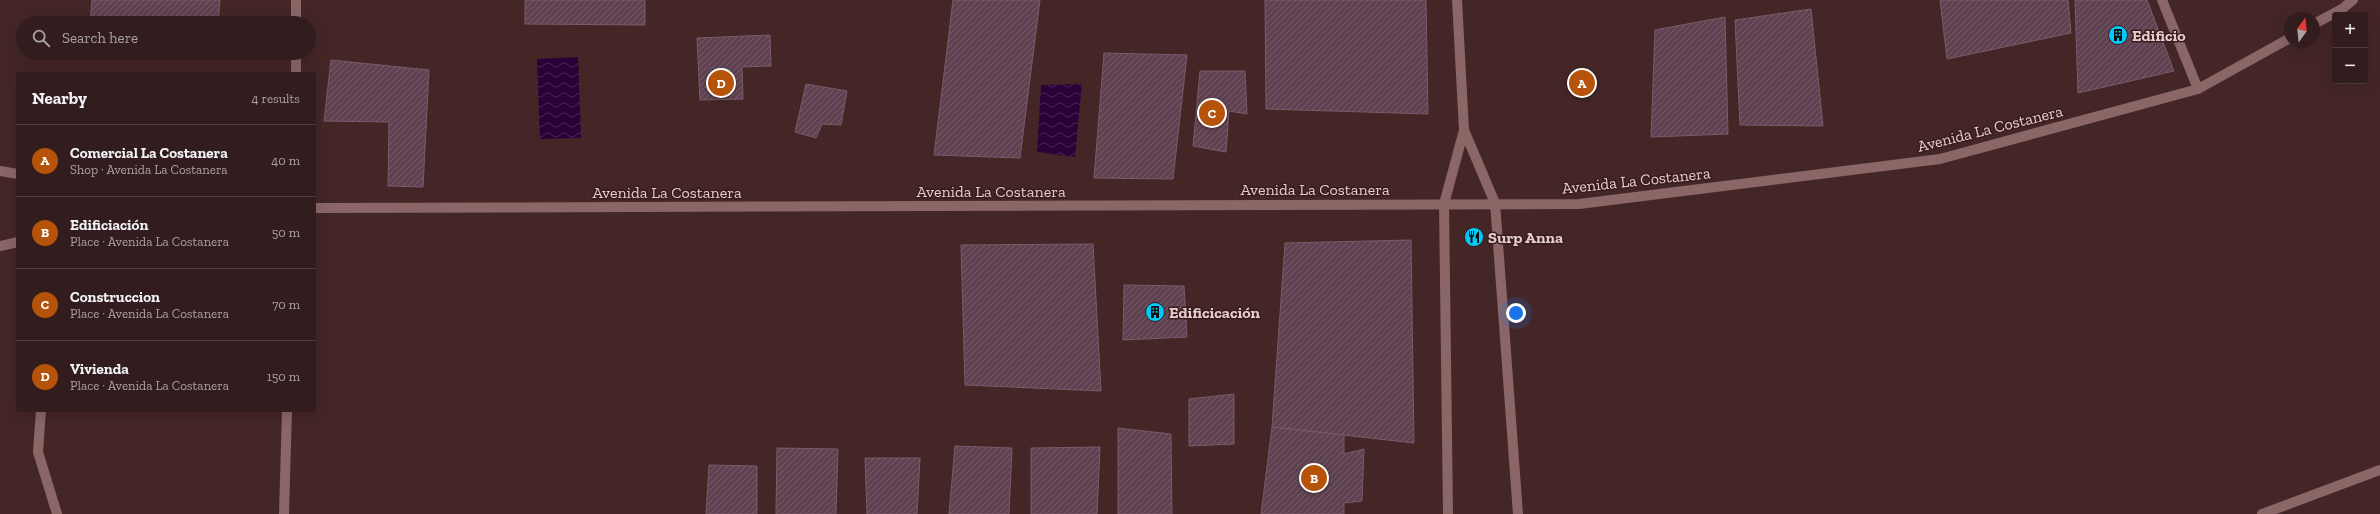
<!DOCTYPE html>
<meta charset="utf-8">
<style>
body{margin:0;font-family:"Zilla Slab",serif;background:#3e292a;color:#f1f3f6}
.controls{position:absolute;right:12px;top:12px;display:grid;overflow:hidden;border-radius:4px;box-shadow:0 4px 16px #0002}
.controls button{width:36px;height:36px;display:grid;place-items:center;padding:0;border:0;border-bottom:1px solid #4e3a3b;background:#331c1d;color:#f1f3f6;font:20px sans-serif}
.compass{position:absolute;left:2284px;top:12px;width:36px;height:36px;border-radius:50%;background:#331c1d;box-shadow:0 4px 16px #0002;rotate:15deg}
.you{position:absolute;left:1516px;top:313px;width:14px;height:14px;margin:-10px;border:3px solid #fff;border-radius:50%;background:#1a73e8;box-shadow:0 0 0 6px #1a73e833}
.badge{display:grid;place-items:center;width:26px;height:26px;border-radius:50%;background:#b45309;color:#fff;font-size:13px;font-weight:700}
.pin{position:absolute;translate:-50% -50%;border:2px solid #fff;box-shadow:0 1px 4px #0006}
.list{margin:0;padding:0;list-style:none}
h2{display:flex;justify-content:space-between;align-items:center;height:52px;margin:0;padding:0 16px;font-size:17px}
h2 small{font-size:13px;font-weight:400;color:#a9a1a4}
.list li{display:grid;grid-template-columns:26px 1fr auto;gap:12px;align-items:center;box-sizing:border-box;height:72px;padding:0 16px;border-top:1px solid #4e3a3b}
.list b{display:block;font-size:15px;white-space:nowrap}
.list p{margin:0;font-size:13px;white-space:nowrap;color:#a9a1a4}
.list em{font-size:13px;font-style:normal;color:#a9a1a4}
.icon{flex:none;width:22px;height:22px;fill:none;stroke:currentColor;stroke-width:2;stroke-linecap:round;stroke-linejoin:round}
.map{position:relative;flex:none;width:2380px;height:514px;overflow:hidden}
.search{position:absolute;background:#331c1d;box-shadow:0 4px 16px #0002;left:16px;top:16px;width:300px;height:44px;display:flex;align-items:center;gap:10px;box-sizing:border-box;padding:0 14px;border-radius:22px;color:#a9a1a4;font-size:15px}
.panel{position:absolute;background:#331c1d;box-shadow:0 4px 16px #0002;left:16px;top:72px;width:300px;height:340px;border-radius:4px}
.map>svg:first-child{display:block}
.water{fill:url(#water-waves)}
.building{fill:url(#building-hatch);stroke:#795a6a}
.lines{fill:none;stroke-linecap:round;stroke-linejoin:round}
.street{stroke:#8a6667;stroke-width:10}
.labels{text-anchor:middle;stroke-width:3;stroke-linejoin:round;paint-order:stroke}
.poi-label{font-size:16px;font-weight:bold;fill:#e3cece;stroke:#3a1c1d;text-anchor:start}
.street-label{font-size:16px;fill:#e3cece;stroke:#3a1c1d}
</style>
<div class="map">
<svg width="2380" height="514" viewBox="0 0 2380 514">
<defs>
<pattern id="water-waves" width="16" height="10" patternUnits="userSpaceOnUse"><rect width="16" height="10" fill="#2a0237"/><path d="M0 5q4-4 8 0t8 0" fill="none" stroke="#492653"/></pattern>
<pattern id="building-hatch" width="6" height="6" patternUnits="userSpaceOnUse"><rect width="6" height="6" fill="#5f4251"/><path d="M-1 1l2-2M0 6l6-6M5 7l2-2" fill="none" stroke="#765c69"/></pattern>
</defs>
<rect width="100%" height="100%" fill="#442627"/>
<!-- water -->
<g class="water">
<path d="M578 57 581 138 540 139 537 59Z"/>
<path d="M1082 84 1075 157 1037 152 1041 85Z"/>
</g>
<!-- building -->
<g class="building">
<path d="M92 0H220L218 23H90Z"/>
<path d="M525 0H645V25L525 24Z"/>
<path d="M953 0H1040L1020 158 934 155Z"/>
<path d="M1265 0H1426L1428 114 1266 109Z"/>
<path d="M1940 0H2068L2071 33 1947 59Z"/>
<path d="M2075 0H2147L2174 71 2078 93Z"/>
<path d="M1811 9 1823 126 1740 125 1735 20Z"/>
<path d="M1725 17 1728 134 1651 137 1655 30Z"/>
<path d="M770 35 771 66 742 67 743 99 700 100 697 38Z"/>
<path d="M165 53H215L214 59Z"/>
<path d="M1104 53 1187 55 1173 179 1094 178Z"/>
<path d="M331 60 429 70 423 187 388 186 389 122 324 121Z"/>
<path d="M1200 71H1245L1247 114 1229 111 1226 152 1193 146Z"/>
<path d="M806 84 847 91 841 125 822 124 816 138 795 132Z"/>
<path d="M1411 240 1414 443 1272 427 1285 243Z"/>
<path d="M1093 244 1101 391 965 385 961 245Z"/>
<path d="M1124 285 1184 286 1187 337 1123 340Z"/>
<path d="M1234 394V444L1189 446V399Z"/>
<path d="M1272 427 1344 435V454L1364 449 1362 501 1344 503V514H1261Z"/>
<path d="M1118 428 1171 434 1172 514H1118Z"/>
<path d="M955 446 1012 448 1009 514H949Z"/>
<path d="M1100 447 1097 514H1031V448Z"/>
<path d="M777 448 838 449 836 514H776Z"/>
<path d="M865 458H920L917 514H867Z"/>
<path d="M709 465 757 466V514H706Z"/>
</g>
<g class="lines">
<!-- street -->
<g class="street">
<path d="M2162 0 2198 89"/>
<path d="M296 23V0"/>
<path d="M2314 24 2342 9 2353 0"/>
<path d="M296 74V53"/>
<path d="M1464 130 1495 203 1518 514"/>
<path d="M0 171 18 174"/>
<path d="M314 208 1579 204 1940 159 2198 89 2290 38"/>
<path d="M0 246 18 242"/>
<path d="M41 410 38 452 57 514"/>
<path d="M284 514 287 410"/>
<path d="M1448 514 1444 204 1464 130 1457 0"/>
<path d="M2262 514 2380 470"/>
</g>
</g>
<!-- icons -->
<defs>
<symbol id="building-disc" viewBox="-11 -11 22 22"><circle r="9.5" fill="#00cbf8" stroke="#3a1c1d"/><path d="M-4-6H4V6H1V3H-1V6H-4ZM-2.5-4.3h1.7v1.8h-1.7ZM.8-4.3h1.7v1.8H.8ZM-2.5-1h1.7V.8h-1.7ZM.8-1h1.7V.8H.8Z" fill="#111"/></symbol>
<symbol id="restaurant-disc" viewBox="-11 -11 22 22"><circle r="9.5" fill="#00cbf8" stroke="#3a1c1d"/><path d="M-5-6h1v4h1v-4h1v4h1v-4h1v5L-1.5 .5V6h-2V.5L-5-1ZM5-6V6H3V1.5H1.5Q1.5-4 5-6Z" fill="#111"/></symbol>
</defs>
<g fill-rule="evenodd">
<use href="#building-disc" x="2107" y="24" width="22" height="22"/>
<use href="#restaurant-disc" x="1463" y="226" width="22" height="22"/>
<use href="#building-disc" x="1144" y="301" width="22" height="22"/>
</g>
<g class="labels">
<!-- poi labels -->
<g class="poi-label">
<text x="2132" y="41">Edificio</text>
<text x="1488" y="243">Surp Anna</text>
<text x="1169" y="318">Edificicación</text>
</g>
<!-- street labels -->
<g class="street-label">
<text transform="translate(1990 128) rotate(-14)" y="6">Avenida La Costanera</text>
<text transform="translate(1636 180) rotate(-6)" y="6">Avenida La Costanera</text>
<text x="1315" y="195">Avenida La Costanera</text>
<text x="991" y="197">Avenida La Costanera</text>
<text x="667" y="198">Avenida La Costanera</text>
</g>
</g>
</svg>
<div class="controls">
<button>+</button>
<button>−</button>
</div>
<svg class="compass" viewBox="-18 -18 36 36"><path d="M0-13l5 13h-10z" fill="#e53935"/><path d="M0 13l5-13h-10z" fill="#a9a1a4"/></svg>
<div class="you"></div>
<div class="pin badge" style="left:1582px;top:83px">A</div>
<div class="pin badge" style="left:1314px;top:478px">B</div>
<div class="pin badge" style="left:1212px;top:113px">C</div>
<div class="pin badge" style="left:721px;top:83px">D</div>
<div class="search"><svg class="icon" aria-label="search" viewBox="0 0 24 24"><circle cx="10" cy="10" r="6"/><path d="M15 15l6 6"/></svg>Search here</div>
<section class="panel">
<h2>Nearby<small>4 results</small></h2>
<ul class="list">
<li><span class="badge">A</span><div><b>Comercial La Costanera</b><p>Shop · Avenida La Costanera</p></div><em>40 m</em></li>
<li><span class="badge">B</span><div><b>Edificiación</b><p>Place · Avenida La Costanera</p></div><em>50 m</em></li>
<li><span class="badge">C</span><div><b>Construccion</b><p>Place · Avenida La Costanera</p></div><em>70 m</em></li>
<li><span class="badge">D</span><div><b>Vivienda</b><p>Place · Avenida La Costanera</p></div><em>150 m</em></li>
</ul>
</section>
</div>
